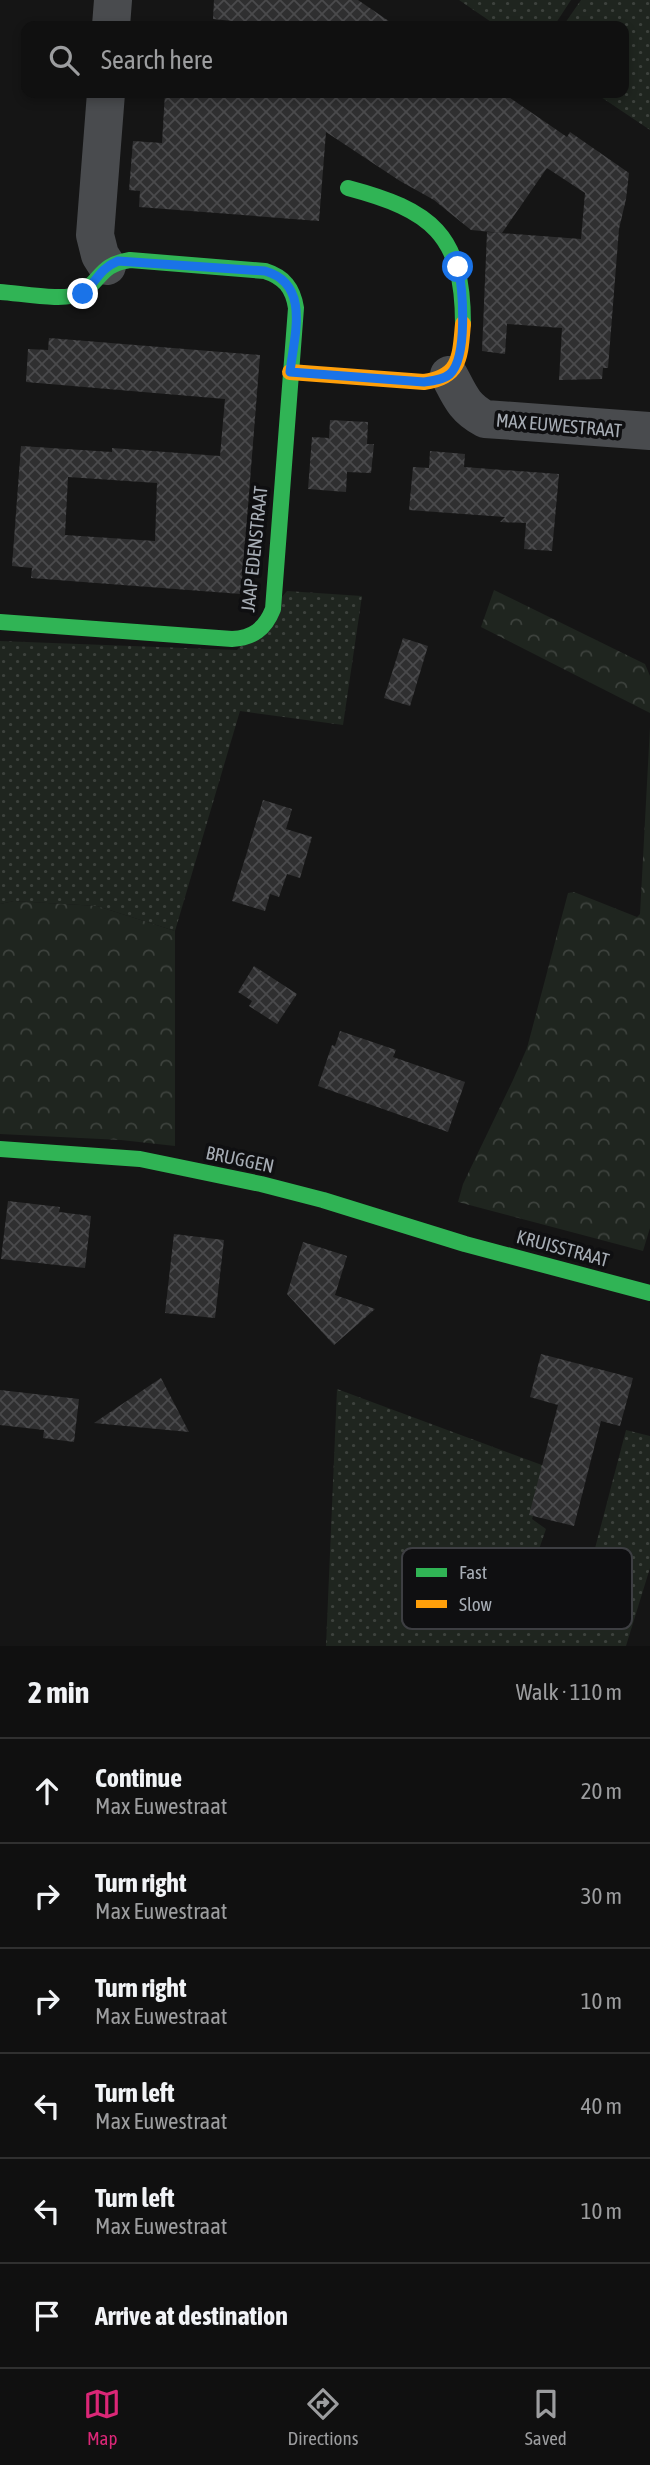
<!DOCTYPE html>
<meta charset="utf-8">
<style>
body{margin:0;font-family:"Asap Condensed",sans-serif;background:#191919;color:#f1f3f6}
.stop{position:absolute;width:21px;height:21px;margin:-16px;border:5px solid #1a73e8;border-radius:50%;background:#fff}
.stop.end{background:#1a73e8;border-color:#fff;box-shadow:0 2px 7px #0008}
.list{margin:0;padding:0;list-style:none}
h2{display:flex;justify-content:space-between;align-items:center;height:91px;margin:0;padding:0 28px;font-size:30px}
h2 small{font-size:23px;font-weight:400;color:#9c9d9f}
.list li{display:grid;grid-template-columns:46px 1fr auto;gap:21px;align-items:center;box-sizing:border-box;height:105px;padding:0 28px;border-top:2px solid #303030}
.list b{display:block;font-size:26px;white-space:nowrap}
.list p{margin:0;font-size:23px;white-space:nowrap;color:#9c9d9f}
.list em{font-size:23px;font-style:normal;color:#9c9d9f}
.icon{flex:none;width:38px;height:38px;fill:none;stroke:currentColor;stroke-width:2;stroke-linecap:round;stroke-linejoin:round}
.map{position:relative;flex:none;width:650px;height:1646px;overflow:hidden}
.search{position:absolute;background:#101010;box-shadow:0 4px 10px #0003;left:21px;right:21px;top:21px;height:77px;display:flex;align-items:center;gap:18px;box-sizing:border-box;padding:0 24px;border-radius:14px;color:#9c9d9f;font-size:26px}
.sheet{height:721px;background:#101010}
nav{display:flex;justify-content:space-around;align-items:center;box-sizing:border-box;height:98px;border-top:2px solid #303030;background:#101010;font-size:19px;color:#9c9d9f}
nav a{display:grid;justify-items:center;gap:4px}
nav .on{color:#db2777}
.map>svg:first-child{display:block}
.grass{fill:url(#grass-dots)}
.forest{fill:url(#forest-crowns)}
.building{fill:url(#building-cross-hatch);fill-rule:evenodd}
.lines{fill:none;stroke-linecap:round;stroke-linejoin:round}
.street{stroke:#494b4e;stroke-width:38}
.fast{stroke:#30b455;stroke-width:16}
.slow{stroke:#ff9f0a;stroke-width:16}
.route{stroke:#1a73e8;stroke-width:9}
.labels{text-anchor:middle;stroke-width:7;stroke-linejoin:round;paint-order:stroke}
.street-label{font-size:19px;fill:#a7adb5;stroke:#0f0f11}
.key{fill:#0f0f11;stroke:#3d3e42;stroke-width:2}
.key-label{font-size:19px;fill:#a7adb5}
</style>
<div class="map">
<svg width="650" height="1646" viewBox="0 0 650 1646">
<defs>
<pattern id="grass-dots" width="8" height="8" patternUnits="userSpaceOnUse" patternTransform="scale(1.75)"><rect width="8" height="8" fill="#1f251f"/><path d="M2 2h.1M6 6h.1" fill="none" stroke="#3d423d" stroke-width="1.8" stroke-linecap="round"/></pattern>
<pattern id="forest-crowns" width="20" height="18" patternUnits="userSpaceOnUse" patternTransform="scale(1.75)"><rect width="20" height="18" fill="#1f251f"/><path d="M2 6a3 3 0 1 1 6 0M12 15a3 3 0 1 1 6 0" fill="none" stroke="#3d423d"/></pattern>
<pattern id="building-cross-hatch" width="8" height="8" patternUnits="userSpaceOnUse" patternTransform="scale(1.75)"><rect width="8" height="8" fill="#2f2f30"/><path d="M0 0l8 8M0 8l8-8" fill="none" stroke="#4a4a4c"/></pattern>
</defs>
<rect width="100%" height="100%" fill="#151515"/>
<!-- grass -->
<g class="grass">
<path d="M459 0H571L554 26H497Z"/>
<path d="M581 0H650V130L595 93H624V26H563Z"/>
<path d="M287 591 362 596 343 725 240 711 175 931 97 906 14 901 0 904V641L237 650Z"/>
<path d="M337 1389 550 1468 532 1519 546 1529 537 1555 561 1560V1568L588 1575 626 1430 650 1436V1568L626 1646H326Z"/>
</g>
<!-- forest -->
<g class="forest">
<path d="M494 590 645 664 650 676V713L481 627Z"/>
<path d="M650 727V1228L643 1251 458 1202 463 1184 513 1080 527 1048 568 893 574 892 637 917 640 914Z"/>
<path d="M14 901 97 906 175 931V1146L121 1140 0 1134V904Z"/>
</g>
<!-- building -->
<g class="building">
<path d="M214 0H358L396 26H279L213 19Z"/>
<path d="M165 93 271 95V93H503L567 137 570 132 629 173 626 199 619 229 608 368H603L602 379 559 380 562 328 507 324 505 354 482 351 487 232 581 239 585 193 547 168 502 233 471 230 434 200 400 181 326 132 319 221 139 207 140 191 129 190 133 141 162 143Z"/>
<path d="M49 338 260 355 241 594 31 578 32 568 12 566 21 446 112 452V448L220 456 225 399 26 382 28 349 48 350ZM68 477 157 483 155 541 65 535Z"/>
<path d="M330 420 368 422 367 444H374L371 473 347 472 346 492 308 489 312 437 329 438Z"/>
<path d="M430 451 465 454 464 467 559 474 552 551 524 549 526 523 500 522 505 517 409 510 413 467 429 468Z"/>
<path d="M403 638 428 646 410 706 384 698Z"/>
<path d="M263 800 292 809 286 829 312 837 300 878 287 874 279 897 270 894 265 911 232 901Z"/>
<path d="M254 966 297 994 277 1024 249 1006 252 1001 238 992Z"/>
<path d="M340 1031 396 1050 393 1057 465 1082 448 1132 318 1086 332 1045 335 1046Z"/>
<path d="M8 1201 60 1207 59 1212 91 1216 85 1268 1 1259Z"/>
<path d="M174 1234 224 1240 215 1318 165 1313Z"/>
<path d="M303 1242 347 1256 335 1295 375 1309 334 1345 287 1294Z"/>
<path d="M541 1354 633 1378 620 1426 601 1421 574 1526 529 1515 558 1405 530 1397Z"/>
<path d="M161 1378 189 1432 94 1423Z"/>
<path d="M0 1390 79 1399 74 1442 43 1438 44 1430 0 1425Z"/>
</g>
<g class="lines">
<!-- street -->
<g class="street">
<path d="M111 26 113 0"/>
<path d="M106 93 95 235 100 255 107 266"/>
<path d="M449 375C460 396 464 408 485 419L650 431"/>
</g>
<!-- fast -->
<g class="fast">
<path d="M348 188C431 210 463 234 463 324"/>
<path d="M0 292C20 293 66 302 81 293 103 279 99 265 130 260L265 271C284 277 293 288 296 308L273 609C265 629 253 638 232 639L0 622"/>
<path d="M0 1149 140 1159 261 1184 323 1200 465 1244 650 1293"/>
</g>
<!-- slow -->
<path class="slow" d="M290 372 424 382C461 377 460 356 463 324"/>
</g>
<g class="lines">
<!-- route -->
<path class="route" d="M83 294C97 281 99 269 118 261L265 271C311 284 294 336 290 372L424 382C432 381 443 380 450 374 468 357 463 290 458 267"/>
</g>
<g class="labels">
<!-- street labels -->
<g class="street-label">
<text transform="translate(559 425) rotate(5)" y="7">MAX EUWESTRAAT</text>
<text transform="translate(254 549) rotate(-84)" y="7">JAAP EDENSTRAAT</text>
<text transform="translate(240 1159) rotate(12)" y="7">BRUGGEN</text>
<text transform="translate(563 1248) rotate(15)" y="7">KRUISSTRAAT</text>
</g>
</g>
<!-- legend -->
<rect x="402" y="1548" width="230" height="81" rx="10" class="key"/>
<rect x="416" y="1568" width="31" height="9" fill="#30b455"/>
<rect x="416" y="1600" width="31" height="8" fill="#ff9f0a"/>
<g class="key-label">
<text x="459" y="1579">Fast</text>
<text x="459" y="1611">Slow</text>
</g>
</svg>
<div class="stop" style="left:458px;top:267px"></div>
<div class="stop end" style="left:83px;top:294px"></div>
<div class="search"><svg class="icon" aria-label="search" viewBox="0 0 24 24"><circle cx="10" cy="10" r="6"/><path d="M15 15l6 6"/></svg>Search here</div>
</div>
<section class="sheet">
<h2>2 min<small>Walk · 110 m</small></h2>
<ul class="list">
<li><svg class="icon" aria-label="ahead" viewBox="0 0 24 24"><path d="M12 20V5M6 11l6-6 6 6"/></svg><div><b>Continue</b><p>Max Euwestraat</p></div><em>20 m</em></li>
<li><svg class="icon" aria-label="right" viewBox="0 0 24 24"><path d="M7 20v-9h11M14 6l5 5-5 5"/></svg><div><b>Turn right</b><p>Max Euwestraat</p></div><em>30 m</em></li>
<li><svg class="icon" aria-label="right" viewBox="0 0 24 24"><path d="M7 20v-9h11M14 6l5 5-5 5"/></svg><div><b>Turn right</b><p>Max Euwestraat</p></div><em>10 m</em></li>
<li><svg class="icon" aria-label="left" viewBox="0 0 24 24"><path d="M17 20v-9H6M10 6l-5 5 5 5"/></svg><div><b>Turn left</b><p>Max Euwestraat</p></div><em>40 m</em></li>
<li><svg class="icon" aria-label="left" viewBox="0 0 24 24"><path d="M17 20v-9H6M10 6l-5 5 5 5"/></svg><div><b>Turn left</b><p>Max Euwestraat</p></div><em>10 m</em></li>
<li><svg class="icon" aria-label="arrive" viewBox="0 0 24 24"><path d="M6 21V4h12l-3 4 3 4H6"/></svg><div><b>Arrive at destination</b></div></li>
</ul>
</section>
<nav>
<a class="on"><svg class="icon" aria-label="map" viewBox="0 0 24 24"><path d="M3 6l6-2 6 2 6-2v14l-6 2-6-2-6 2zM9 4v14M15 6v14"/></svg>Map</a>
<a><svg class="icon" aria-label="directions" viewBox="0 0 24 24"><path d="M12 3l9 9-9 9-9-9zM9 14v-3h6M13 9l2 2-2 2"/></svg>Directions</a>
<a><svg class="icon" aria-label="saved" viewBox="0 0 24 24"><path d="M7 4h10v16l-5-4-5 4z"/></svg>Saved</a>
</nav>
